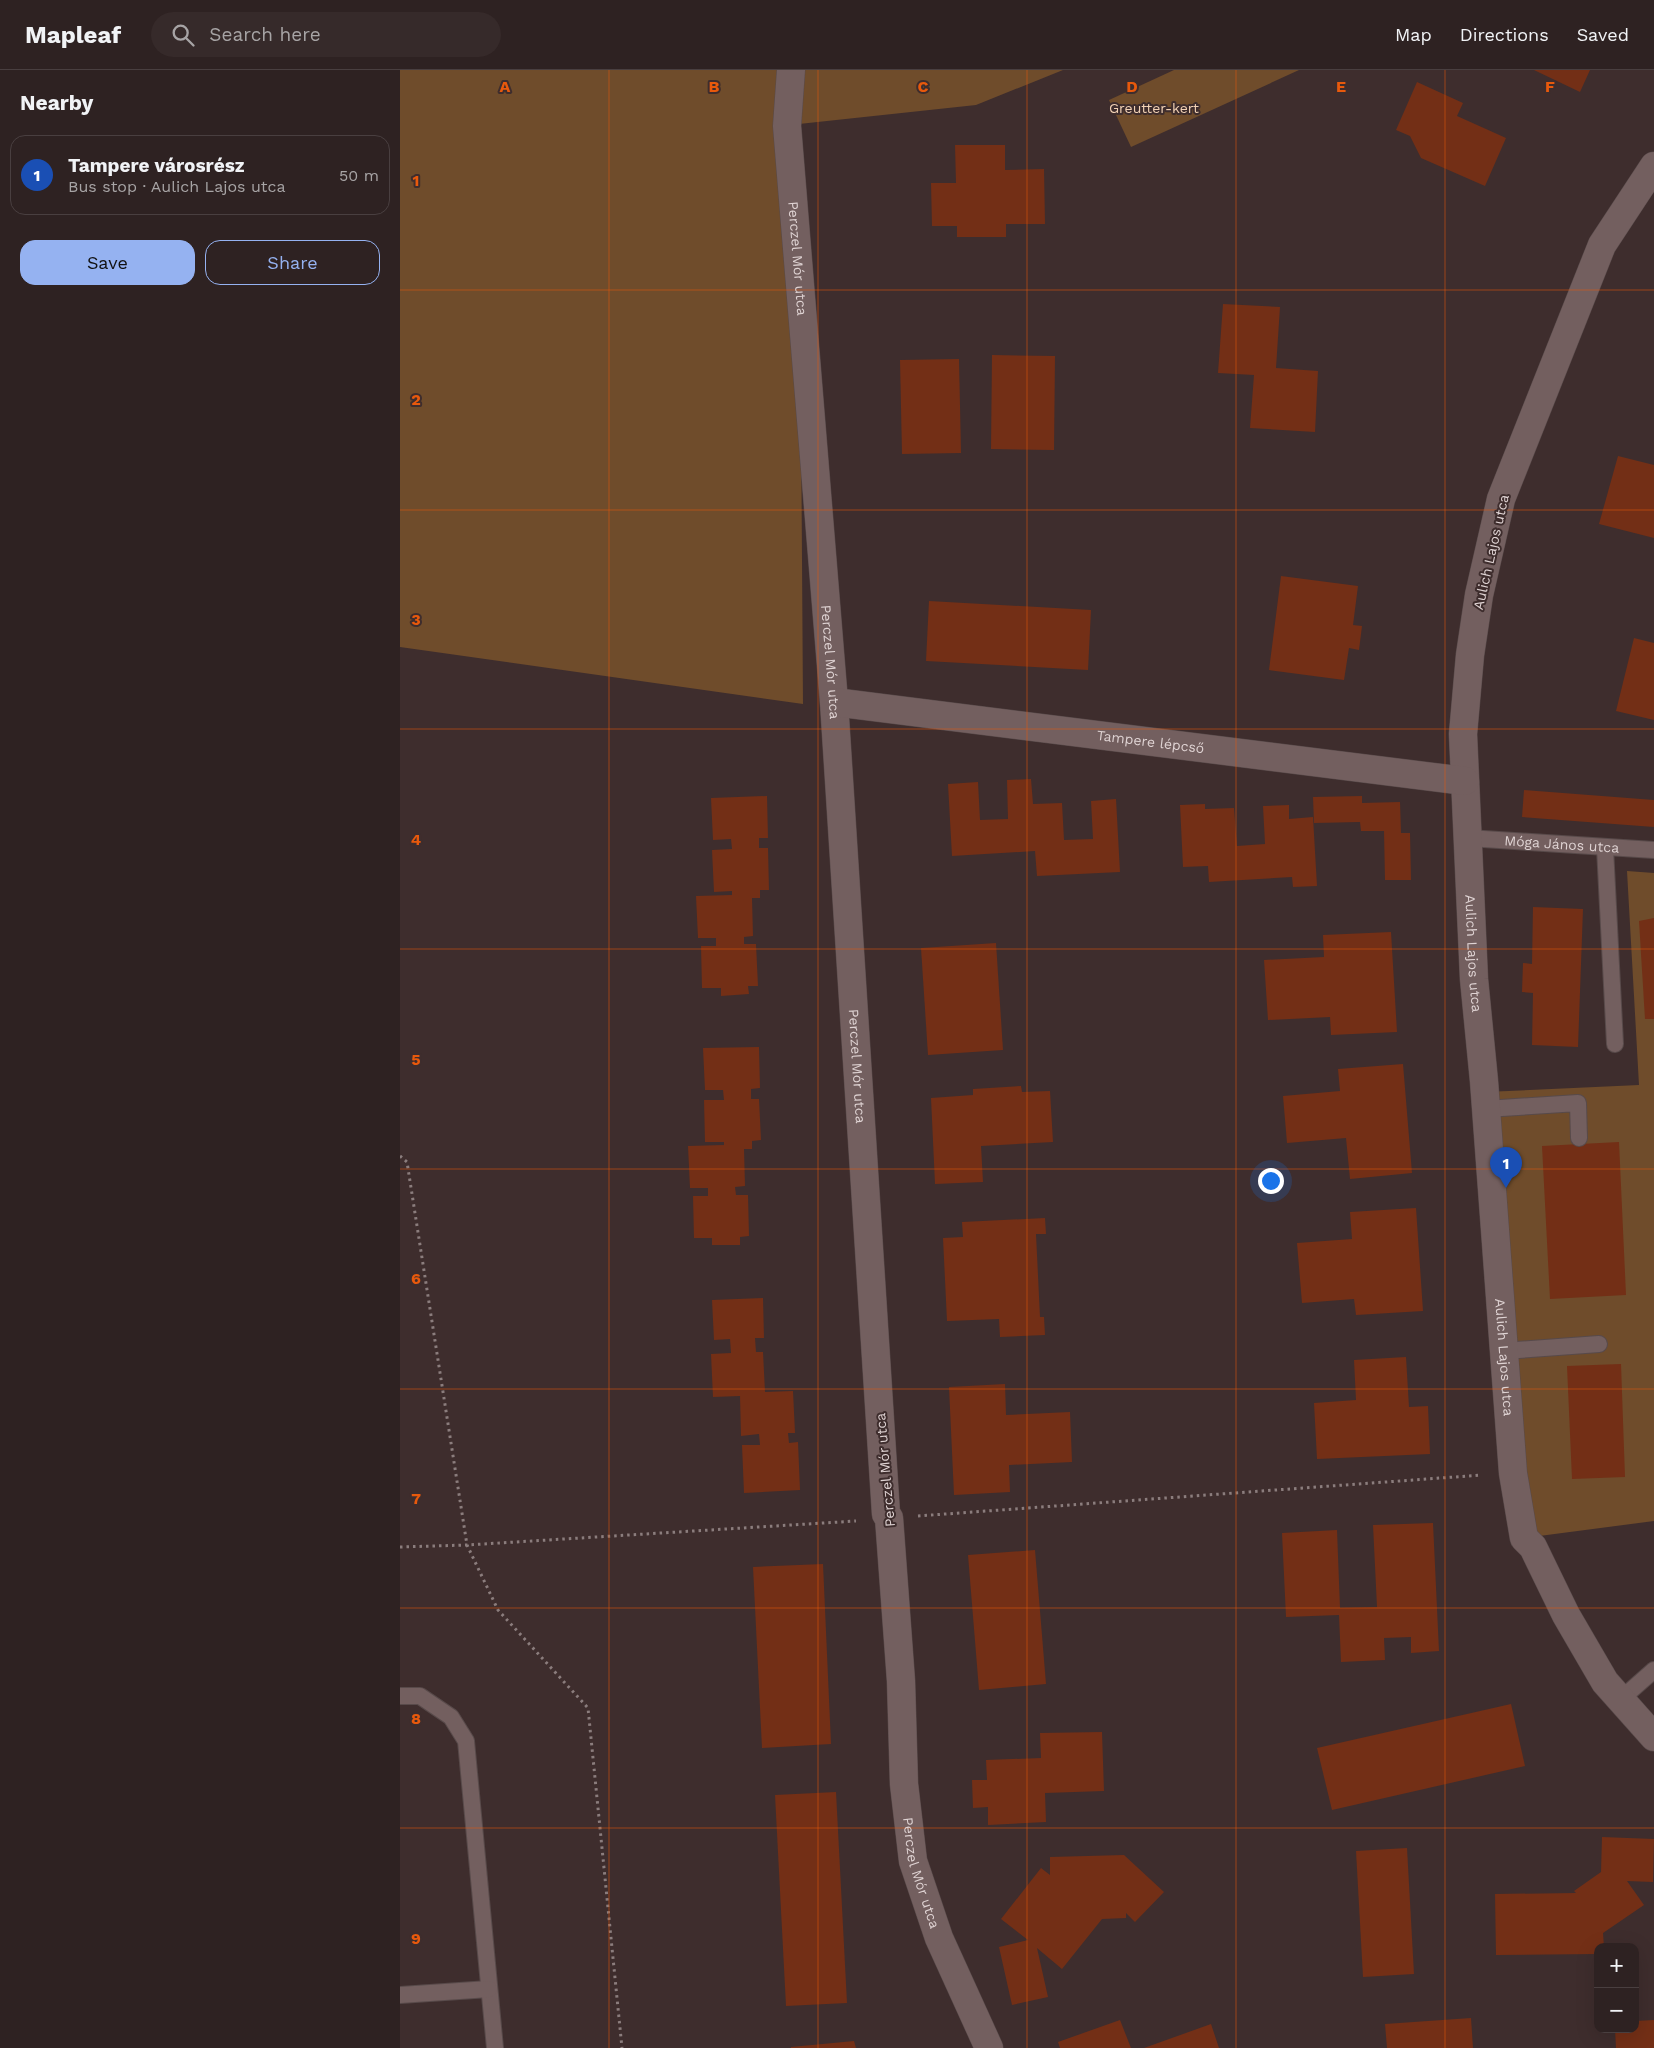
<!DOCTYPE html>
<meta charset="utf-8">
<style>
body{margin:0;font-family:"Work Sans",sans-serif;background:#362a2a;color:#f1f3f6}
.controls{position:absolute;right:15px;bottom:15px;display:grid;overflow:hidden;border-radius:10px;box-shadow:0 5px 20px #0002}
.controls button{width:45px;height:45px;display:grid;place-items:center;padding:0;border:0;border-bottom:1px solid #493f40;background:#2e2222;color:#f1f3f6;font:25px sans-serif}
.you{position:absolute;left:870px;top:1110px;width:18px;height:18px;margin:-12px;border:4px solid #fff;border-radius:50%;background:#1a73e8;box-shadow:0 0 0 8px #1a73e833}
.badge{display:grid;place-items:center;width:32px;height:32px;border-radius:50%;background:#95b2f1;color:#fff;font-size:16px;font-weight:700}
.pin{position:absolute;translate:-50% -41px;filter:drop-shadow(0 1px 2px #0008)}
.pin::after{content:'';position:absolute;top:26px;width:18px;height:15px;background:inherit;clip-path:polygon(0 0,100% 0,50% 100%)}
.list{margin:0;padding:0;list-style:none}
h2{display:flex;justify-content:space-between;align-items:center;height:65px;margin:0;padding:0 20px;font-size:21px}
h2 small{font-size:16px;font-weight:400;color:#a7a4a5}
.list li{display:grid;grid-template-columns:32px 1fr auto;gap:15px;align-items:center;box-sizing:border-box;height:80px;margin:0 10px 10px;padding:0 10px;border:1px solid #493f40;border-radius:15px}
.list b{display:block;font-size:19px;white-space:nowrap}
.list p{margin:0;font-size:16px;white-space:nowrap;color:#a7a4a5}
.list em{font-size:16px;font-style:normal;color:#a7a4a5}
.actions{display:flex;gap:10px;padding:15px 20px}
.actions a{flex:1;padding:11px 0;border:1px solid #95b2f1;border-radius:15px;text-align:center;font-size:18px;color:#95b2f1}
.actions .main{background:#95b2f1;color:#111}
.icon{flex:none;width:28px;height:28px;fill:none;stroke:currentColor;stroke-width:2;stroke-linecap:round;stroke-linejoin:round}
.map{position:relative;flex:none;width:1254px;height:1978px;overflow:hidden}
header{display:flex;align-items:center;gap:30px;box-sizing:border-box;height:70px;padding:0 25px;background:#2e2222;border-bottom:1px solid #493f40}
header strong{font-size:24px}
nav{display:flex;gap:28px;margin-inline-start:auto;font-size:18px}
.search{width:350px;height:45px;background:#362a2a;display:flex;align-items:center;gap:12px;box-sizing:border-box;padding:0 18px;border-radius:28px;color:#a7a4a5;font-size:19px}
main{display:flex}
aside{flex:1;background:#2e2222}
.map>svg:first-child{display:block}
.green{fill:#6f4c2b}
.building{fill:#732f16}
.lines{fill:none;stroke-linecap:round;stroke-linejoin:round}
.lane-casing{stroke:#584a4a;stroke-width:18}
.street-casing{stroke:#584a4a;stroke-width:29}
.path{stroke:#8b7d7d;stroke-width:3;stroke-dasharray:2.5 4;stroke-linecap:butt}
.lane{stroke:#735f5f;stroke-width:16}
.street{stroke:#735f5f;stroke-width:28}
.grid{fill:none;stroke:#e8590c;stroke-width:1;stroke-opacity:0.55}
.labels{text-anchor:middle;stroke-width:4;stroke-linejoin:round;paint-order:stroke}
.park-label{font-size:14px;fill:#f3d2b5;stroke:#3e2d2d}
.street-label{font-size:14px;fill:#dfd3d3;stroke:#3e2d2d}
.grid-label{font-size:16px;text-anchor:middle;font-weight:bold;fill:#e8590c;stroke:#3e2d2d;stroke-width:4;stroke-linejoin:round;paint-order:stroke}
</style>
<header>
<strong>Mapleaf</strong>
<div class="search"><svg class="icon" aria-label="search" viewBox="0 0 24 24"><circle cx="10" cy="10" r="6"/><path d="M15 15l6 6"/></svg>Search here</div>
<nav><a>Map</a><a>Directions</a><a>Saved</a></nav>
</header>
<main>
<aside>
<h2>Nearby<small></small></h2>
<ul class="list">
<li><span class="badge" style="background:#1a4fb4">1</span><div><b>Tampere városrész</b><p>Bus stop · Aulich Lajos utca</p></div><em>50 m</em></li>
</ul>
<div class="actions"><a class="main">Save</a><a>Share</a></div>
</aside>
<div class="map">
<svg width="1254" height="1978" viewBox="0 0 1254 1978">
<rect width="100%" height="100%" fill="#3e2d2d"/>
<!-- green -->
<g class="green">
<path d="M0 0H663L576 35 399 54 403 634 0 577Z"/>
<path d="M774 0H899L731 77 709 30Z"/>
<path d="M1227 801 1254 803V1451L1124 1468 1085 1022 1239 1015Z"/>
</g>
<!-- building -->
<g class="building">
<path d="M1134 0H1190L1180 22Z"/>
<path d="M1017 12 1063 33 1057 46 1106 68 1085 116 1021 88 1010 66 996 60Z"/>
<path d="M555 75H605V100L644 99 645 154H606V167H557V156H532L531 113H556Z"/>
<path d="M823 234 880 237 876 298 918 301 915 362 850 358 854 305 818 303Z"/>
<path d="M592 285 655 286 654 380 591 379Z"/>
<path d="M559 289 561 383 502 384 500 290Z"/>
<path d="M1218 386 1254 395V468L1199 454Z"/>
<path d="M881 506 958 516 953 555 962 556 959 580 949 578 944 610 869 600Z"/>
<path d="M529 531 691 540 688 600 526 591Z"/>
<path d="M1234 568 1254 573V650L1216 641Z"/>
<path d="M631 709 633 734 662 733 664 770 693 769 691 731 716 729 720 802 637 806 635 781 552 786 548 714 578 712 580 750 608 749 607 710Z"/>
<path d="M1124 720 1254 730V757L1122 747Z"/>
<path d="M367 726 368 768H359V778H368L369 820H360V828H352L353 866 344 867V874H356L358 916H348L349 924 321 926V918H302L301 876H316V868H298L296 826 332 825V821L314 822 312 780 332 779 331 769 313 770 311 728Z"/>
<path d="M962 726V733L1000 732 1001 763H1010L1011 810H985L984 761H961L960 752 914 753 913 727Z"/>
<path d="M805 734V739L834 738 837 776 865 774 863 736 889 735V749L913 747 917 816 893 817 892 807 809 812 808 796 783 797 780 735Z"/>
<path d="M1133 837 1183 839 1178 977 1132 975 1133 923 1122 922 1123 893 1132 894Z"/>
<path d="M1254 848V949H1245L1239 851Z"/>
<path d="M991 862 997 962 931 965 930 947 868 950 864 890 924 887 923 865Z"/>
<path d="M596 873 603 980 528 985 521 878Z"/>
<path d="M359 977 360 1018 351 1019V1029H359L361 1070 352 1071V1079H344L345 1116 335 1117 336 1125H348L349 1166 340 1167V1175H312V1168H294L293 1126H308V1118H290L288 1076 324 1075V1072H305L304 1030H324L323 1020H305L303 978Z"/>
<path d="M1003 994 1012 1103 950 1109 946 1068 887 1073 883 1026 940 1021 938 999Z"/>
<path d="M621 1016 622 1022 650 1021 653 1072 581 1076 583 1112 535 1114 531 1028 573 1025V1019Z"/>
<path d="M1219 1072 1226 1225 1150 1229 1142 1076Z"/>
<path d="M1016 1138 1023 1241 956 1245 954 1229 902 1233 897 1173 952 1169 950 1142Z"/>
<path d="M645 1148 646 1164H636L640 1247H644L645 1265 600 1267 599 1249 547 1251 543 1168 563 1167 562 1152Z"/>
<path d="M363 1228 364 1268H355L356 1282H363L365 1322 393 1321 395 1363H388L389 1373 398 1372 400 1420 344 1423 342 1375H360L359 1364 341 1366 340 1326 313 1327 311 1284 331 1283 330 1269 314 1270 312 1230Z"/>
<path d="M1006 1287 1009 1337 1028 1336 1030 1384 917 1389 914 1333 956 1330 954 1290Z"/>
<path d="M1221 1294 1225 1407 1172 1409 1167 1296Z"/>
<path d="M605 1314 606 1345 670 1342 672 1392 609 1395 610 1422 554 1425 549 1317Z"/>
<path d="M1033 1453 1039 1581 1011 1583V1567L984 1568 985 1590 941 1592 939 1545 886 1547 882 1463 937 1460 940 1538 977 1537 973 1455Z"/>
<path d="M635 1480 646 1614 579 1620 568 1485Z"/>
<path d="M423 1494 431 1674 362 1678 353 1497Z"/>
<path d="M1111 1634 1125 1696 932 1740 917 1678Z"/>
<path d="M702 1662 704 1721 645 1723 646 1752 588 1755V1737L573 1738 572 1710H587L586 1690 641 1688 640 1663Z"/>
<path d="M436 1722 447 1933 386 1936 375 1725Z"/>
<path d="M1202 1767 1254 1769 1253 1812 1227 1811 1244 1835 1203 1863 1204 1877H1198V1884L1096 1885 1095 1824 1176 1823 1174 1821 1201 1802Z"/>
<path d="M1007 1778 1014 1904 963 1907 956 1781Z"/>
<path d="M724 1785 764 1822 735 1852 726 1843V1848L702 1849 662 1899 637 1878 648 1927 612 1935 599 1877 628 1870 601 1849 641 1798 650 1805V1787Z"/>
<path d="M1071 1948 1073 1978H987L985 1954Z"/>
<path d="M720 1950 731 1978H660L658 1972Z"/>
<path d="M1254 1950V1978H1216L1215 1959H1235V1951Z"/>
<path d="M811 1954 819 1978H744Z"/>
<path d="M454 1971 456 1978H391V1977Z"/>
</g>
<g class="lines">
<defs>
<g id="lane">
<path id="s1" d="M1068 768 1254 780"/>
<path d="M1205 778 1215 974"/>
<path d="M1086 1039 1178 1033 1179 1068"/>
<path d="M1104 1281 1199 1274"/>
<path d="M0 1626H20L51 1647 66 1671 95 1978"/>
<path d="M1220 1630 1254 1600"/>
<path d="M0 1925 89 1919"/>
</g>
<g id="street">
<path id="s2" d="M391 0 387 56 434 632 486 1444 489 1448 501 1611 504 1714 513 1791 539 1868 589 1978"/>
<path id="s3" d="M1254 96 1202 175 1101 429 1079 525 1070 585 1063 664 1074 909 1084 1011 1113 1403 1124 1468 1133 1477 1166 1545 1205 1612 1254 1667"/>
<path id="s4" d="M434 632 1065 711"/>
</g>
</defs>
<!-- lane casing -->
<use href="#lane" class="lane-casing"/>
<!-- street casing -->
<use href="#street" class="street-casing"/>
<!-- path -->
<g class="path">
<path d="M0 1086 7 1092 67 1475 98 1540 188 1638 222 1978"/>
<path d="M518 1446 1082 1405"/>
<path d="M0 1477 67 1475 456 1451"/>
</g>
<!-- lane -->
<use href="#lane" class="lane"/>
<!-- street -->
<use href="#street" class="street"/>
</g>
<!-- grid -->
<path class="grid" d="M209 0V1978M418 0V1978M627 0V1978M836 0V1978M1045 0V1978M0 220H1254M0 440H1254M0 659H1254M0 879H1254M0 1099H1254M0 1319H1254M0 1538H1254M0 1758H1254"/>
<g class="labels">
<!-- park labels -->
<g class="park-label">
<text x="754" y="43">Greutter-kert</text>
</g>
<!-- street labels -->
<g class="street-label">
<text dy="5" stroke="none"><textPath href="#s2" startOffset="189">Perczel Mór utca</textPath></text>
<text transform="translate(1091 482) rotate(-77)" y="5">Aulich Lajos utca</text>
<text dy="5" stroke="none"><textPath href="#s2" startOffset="594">Perczel Mór utca</textPath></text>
<text dy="5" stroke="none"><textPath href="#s4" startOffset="319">Tampere lépcső</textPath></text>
<text dy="5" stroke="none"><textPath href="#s1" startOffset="94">Móga János utca</textPath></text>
<text dy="5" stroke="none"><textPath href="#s3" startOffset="826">Aulich Lajos utca</textPath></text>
<text dy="5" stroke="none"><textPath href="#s2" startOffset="999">Perczel Mór utca</textPath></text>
<text dy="5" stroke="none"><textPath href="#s3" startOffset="1231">Aulich Lajos utca</textPath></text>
<text transform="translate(485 1400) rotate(-95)" y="5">Perczel Mór utca</text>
<text dy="5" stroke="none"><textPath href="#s2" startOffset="1810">Perczel Mór utca</textPath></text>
</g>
</g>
<g class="grid-label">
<text x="105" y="22">A</text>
<text x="314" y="22">B</text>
<text x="523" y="22">C</text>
<text x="732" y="22">D</text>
<text x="941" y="22">E</text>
<text x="1150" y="22">F</text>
<text x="16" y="116">1</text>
<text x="16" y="335">2</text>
<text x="16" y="555">3</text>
<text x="16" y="775">4</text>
<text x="16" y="995">5</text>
<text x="16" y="1214">6</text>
<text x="16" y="1434">7</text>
<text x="16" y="1654">8</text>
<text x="16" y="1874">9</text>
</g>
</svg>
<div class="controls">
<button>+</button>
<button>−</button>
</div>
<div class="you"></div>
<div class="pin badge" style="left:1106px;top:1118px;background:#1a4fb4">1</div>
</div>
</main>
